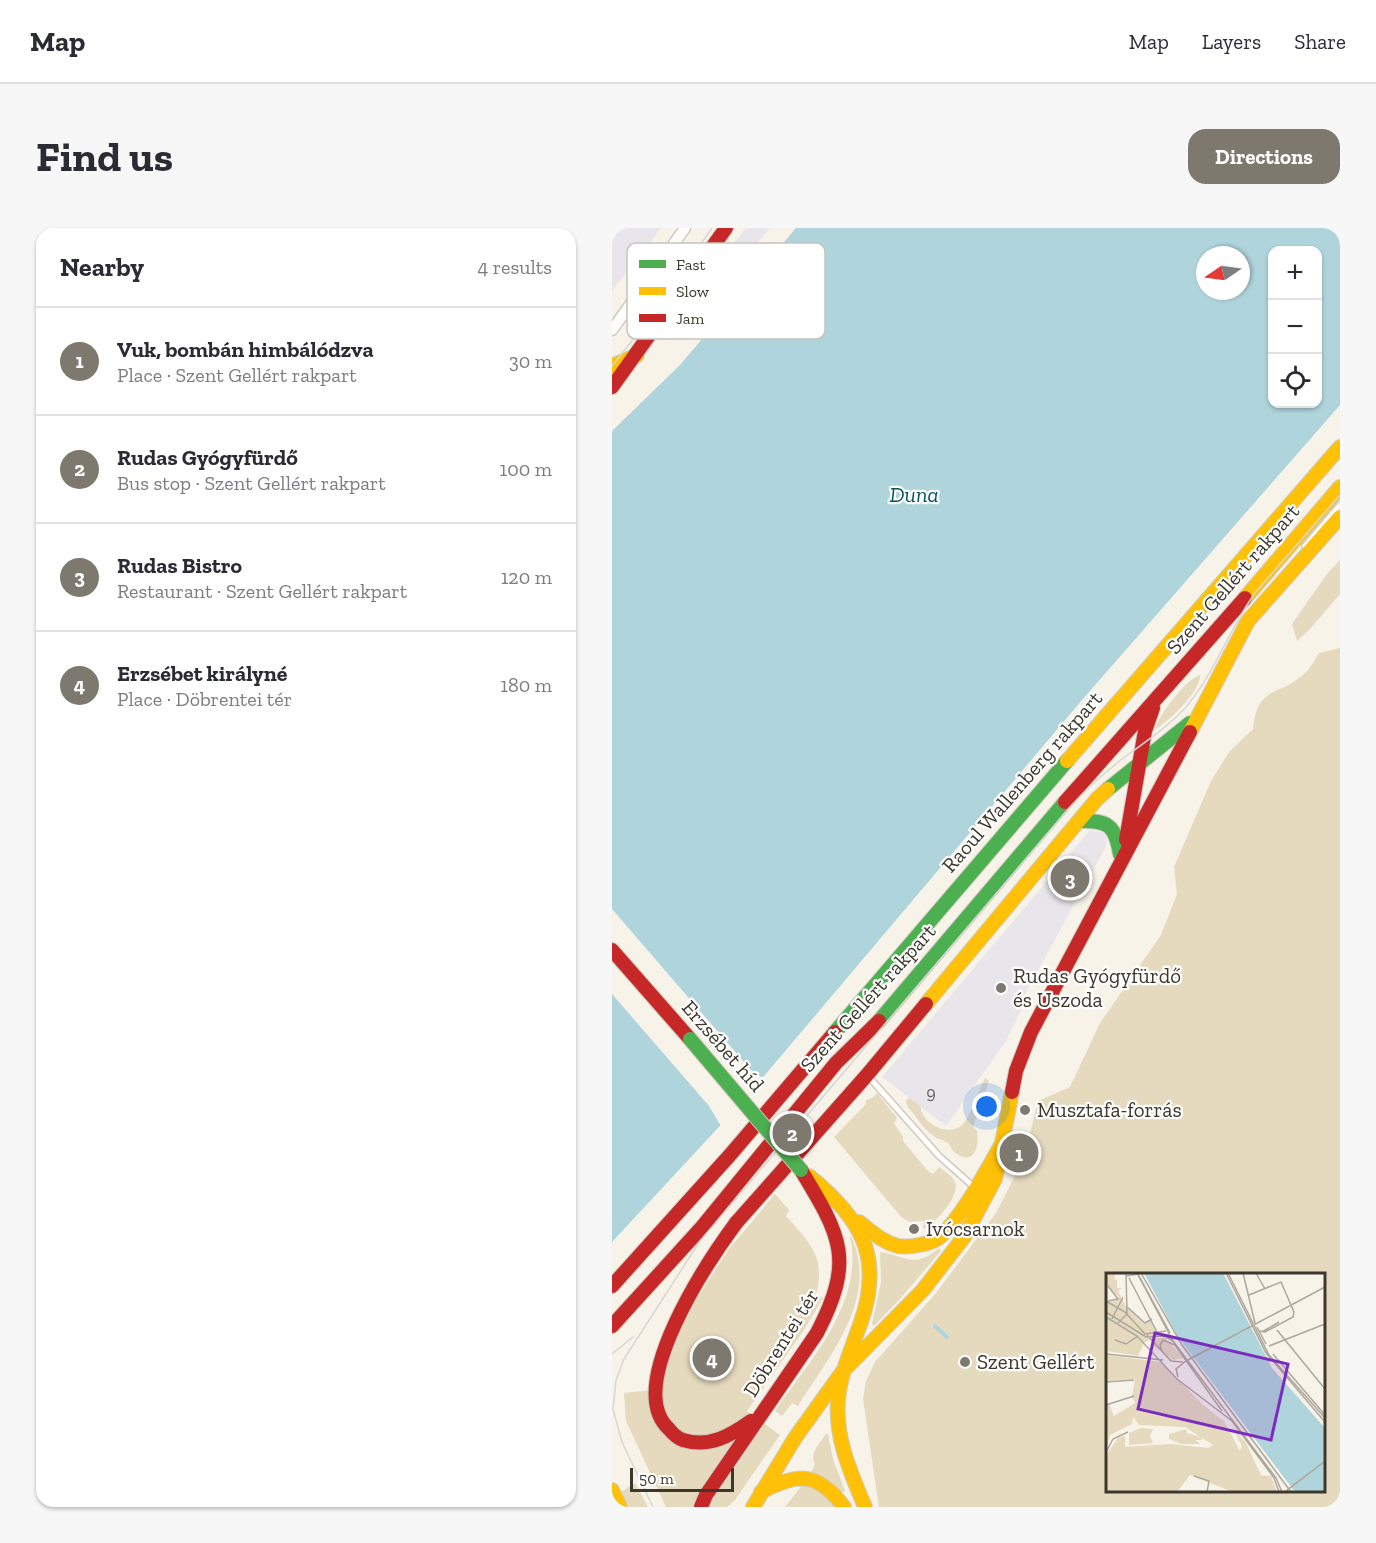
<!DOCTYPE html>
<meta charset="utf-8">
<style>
body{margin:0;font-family:"Zilla Slab",serif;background:#f7f7f7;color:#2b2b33}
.controls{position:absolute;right:18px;top:18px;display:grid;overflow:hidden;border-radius:12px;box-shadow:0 2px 4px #0004}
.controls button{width:54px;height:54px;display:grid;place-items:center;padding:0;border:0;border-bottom:2px solid #e1e1e2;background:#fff;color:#2b2b33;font:30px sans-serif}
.compass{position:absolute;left:584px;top:18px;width:54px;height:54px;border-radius:50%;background:#fff;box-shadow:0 2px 4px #0004;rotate:257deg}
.scale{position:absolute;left:18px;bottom:15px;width:104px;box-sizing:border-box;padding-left:6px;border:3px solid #3d382c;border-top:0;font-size:16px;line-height:21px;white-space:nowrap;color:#3d382c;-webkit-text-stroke:4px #fff;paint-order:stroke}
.you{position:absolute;left:375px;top:879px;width:21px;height:21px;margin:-15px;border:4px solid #fff;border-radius:50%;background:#1a73e8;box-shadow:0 0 0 9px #1a73e833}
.badge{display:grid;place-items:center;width:39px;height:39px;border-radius:50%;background:#7e796e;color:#fff;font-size:20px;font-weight:700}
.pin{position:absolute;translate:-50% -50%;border:3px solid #fff;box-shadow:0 2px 6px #0006}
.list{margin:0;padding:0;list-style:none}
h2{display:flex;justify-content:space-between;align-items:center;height:78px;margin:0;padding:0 24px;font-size:26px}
h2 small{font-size:20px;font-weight:400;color:#7c7c81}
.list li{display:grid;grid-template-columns:39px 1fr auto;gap:18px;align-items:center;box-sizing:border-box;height:108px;padding:0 24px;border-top:2px solid #e1e1e2}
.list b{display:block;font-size:22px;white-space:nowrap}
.list p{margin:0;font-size:20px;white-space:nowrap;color:#7c7c81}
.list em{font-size:20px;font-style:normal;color:#7c7c81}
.icon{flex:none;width:33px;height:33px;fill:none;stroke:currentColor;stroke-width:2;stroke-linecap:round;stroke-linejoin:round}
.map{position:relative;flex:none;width:728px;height:1279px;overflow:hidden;border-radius:18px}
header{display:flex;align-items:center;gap:36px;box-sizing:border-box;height:84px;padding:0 30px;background:#fff;border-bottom:2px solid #e1e1e2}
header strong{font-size:28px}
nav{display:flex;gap:33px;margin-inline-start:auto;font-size:21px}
.intro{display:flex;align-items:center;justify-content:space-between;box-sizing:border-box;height:144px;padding:0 36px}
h1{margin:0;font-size:42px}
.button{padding:15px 27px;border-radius:18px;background:#7e796e;color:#fff;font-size:21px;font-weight:700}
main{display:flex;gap:36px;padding:0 36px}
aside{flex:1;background:#fff;border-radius:18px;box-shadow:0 2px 4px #0004}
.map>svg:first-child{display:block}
.green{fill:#e6dabe;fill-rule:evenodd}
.water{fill:#afd4dc;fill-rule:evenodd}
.pier{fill:#f7f3e9}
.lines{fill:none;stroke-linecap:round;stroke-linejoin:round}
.stream{stroke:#afd4dc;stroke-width:4}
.building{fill:#e8e6ea}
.lane-casing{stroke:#cfcbc1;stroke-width:8}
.street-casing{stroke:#cfcbc1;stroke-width:13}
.fast-casing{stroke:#cfcbc1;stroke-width:16}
.slow-casing{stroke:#cfcbc1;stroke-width:16}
.jam-casing{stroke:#cfcbc1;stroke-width:16}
.lane{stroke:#fefdfc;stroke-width:5}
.street{stroke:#fefdfc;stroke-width:10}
.fast{stroke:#4caf50;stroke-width:14}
.slow{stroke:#ffc107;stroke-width:14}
.jam{stroke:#c62828;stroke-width:14}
.tram{stroke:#d8d7d4;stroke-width:1.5}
.fast-bridge-casing{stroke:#ccc2bb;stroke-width:16;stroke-linecap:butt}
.fast-bridge{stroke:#4caf50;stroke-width:14}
.poi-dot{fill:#7e796e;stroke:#fff;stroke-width:2}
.labels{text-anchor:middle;stroke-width:4.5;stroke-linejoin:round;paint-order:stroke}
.number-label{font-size:18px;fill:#68645c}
.street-label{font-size:21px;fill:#3d382c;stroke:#fff}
.poi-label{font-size:21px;fill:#3d382c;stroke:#fff;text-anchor:start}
.water-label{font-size:22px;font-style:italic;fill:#015363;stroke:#fff}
.inset-road{fill:none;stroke:#ada89d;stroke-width:1.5}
.view{fill:#7b2cbf;fill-opacity:0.15;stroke:#7b2cbf;stroke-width:3}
.inset-edge{fill:none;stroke:#3d382c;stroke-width:3}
.key{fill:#fff;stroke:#c5c3c0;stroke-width:1.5}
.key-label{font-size:16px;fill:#3d382c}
</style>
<header>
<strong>Map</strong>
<nav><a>Map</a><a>Layers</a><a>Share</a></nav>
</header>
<div class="intro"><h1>Find us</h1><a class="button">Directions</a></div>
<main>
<aside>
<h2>Nearby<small>4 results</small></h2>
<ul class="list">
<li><span class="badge">1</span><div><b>Vuk, bombán himbálódzva</b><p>Place · Szent Gellért rakpart</p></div><em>30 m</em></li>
<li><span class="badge">2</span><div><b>Rudas Gyógyfürdő</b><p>Bus stop · Szent Gellért rakpart</p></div><em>100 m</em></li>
<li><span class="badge">3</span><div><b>Rudas Bistro</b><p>Restaurant · Szent Gellért rakpart</p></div><em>120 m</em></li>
<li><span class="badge">4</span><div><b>Erzsébet királyné</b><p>Place · Döbrentei tér</p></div><em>180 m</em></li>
</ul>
</aside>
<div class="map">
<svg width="728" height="1279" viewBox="0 0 728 1279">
<rect width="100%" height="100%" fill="#f7f3e9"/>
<!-- green -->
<g class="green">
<path d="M728 332V366L698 401 685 413 680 396 715 346Z"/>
<path d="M728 420V1279H267L251 1171 254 1153 263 1134 324 1065 384 985 412 930 426 873 458 859 488 795 549 707 565 666 562 639 599 553 617 524 641 501C646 455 667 470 693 445 699 440 703 431 707 425ZM496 1046H712V1262H496Z"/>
<path d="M588 447C588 464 560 489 546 500L543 501C546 488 575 450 588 447Z"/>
<path d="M373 850 377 853 361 899 365 903C367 916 364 938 345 926 340 924 340 919 336 915 333 913 327 911 323 909 313 902 308 895 301 885 297 880 295 879 294 873L300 866 309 871C309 875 308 881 310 885 316 898 337 908 350 897 359 888 367 862 373 850Z"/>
<path d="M265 865 285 890 282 895 291 909V913L316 943 321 946 327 939C332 943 339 947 342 952 351 966 324 995 311 1001L312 993 298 994 290 990 222 909 254 876V872L260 870Z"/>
<path d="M163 966 177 982 174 988C198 1015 214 1029 204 1067L211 1070 192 1102 135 1183 168 1207 123 1272 115 1279H54L14 1193 12 1165 40 1162 42 1145 83 1073 117 1021Z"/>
<path d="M238 1008H239C268 1070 217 1128 186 1178L180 1175 170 1188 163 1183C198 1132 253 1074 238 1008Z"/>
<path d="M327 1020 329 1023 287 1072 262 1098 260 1096 269 1054 268 1024C292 1027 302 1042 327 1020Z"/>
<path d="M214 1206H216L221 1231 233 1263 229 1265 199 1245 203 1236C197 1225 208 1215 214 1206Z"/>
<path d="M23 1255 36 1279H0V1270Z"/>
<path d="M191 1256 207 1260 223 1279H173Z"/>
</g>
<!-- water -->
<path class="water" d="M184 0H728V177L470 472 131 873 0 1014V203L68 137ZM660 22H706V176H660ZM593 27H629V63H593Z"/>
<!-- pier -->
<path class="pier" d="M0 681 139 842 153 852 110 900 97 878 0 766Z"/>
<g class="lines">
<!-- stream -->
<path class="stream" d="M323 1098 335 1109"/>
</g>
<!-- building -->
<g class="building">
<path d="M0 0H49L0 63Z"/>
<path d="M134 0H158L85 86 73 75Z"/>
<path d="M478 602 491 605 495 611 494 618 406 779 409 782 394 813 334 898 270 849Z"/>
</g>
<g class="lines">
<defs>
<g id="lane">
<path d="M693 318 728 277"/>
<path d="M257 849 327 928 362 959"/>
</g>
<path id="street" d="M0 102 73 0"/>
<g id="fast">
<path d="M496 561 578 495"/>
<path d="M467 593C496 592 503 597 508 626"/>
<path d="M267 793 453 574"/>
<path d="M223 804 455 533"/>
</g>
<g id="slow">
<path d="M0 138 25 127"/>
<path d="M633 370 728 259"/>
<path d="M578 504 636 393 728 289"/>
<path d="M455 533 728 219"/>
<path d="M314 776 485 571 496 561"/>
<path d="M197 948C248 989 272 1028 249 1094 240 1120 228 1146 226 1173 223 1211 239 1245 253 1279"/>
<path d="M247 994C259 1003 270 1014 286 1018 297 1020 321 1016 329 1008 353 985 375 941 392 912"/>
<path d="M0 1262 8 1279"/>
<path d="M149 1264C186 1244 206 1244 232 1279"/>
<path d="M141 1279 183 1210 231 1143 311 1062 352 1009 383 951 400 864"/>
</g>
<g id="jam">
<path d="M0 159 114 0"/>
<path d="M453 574 633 370"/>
<path d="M514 612 533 503 541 480"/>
<path d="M0 722 78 811"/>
<path d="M400 864 404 843 419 804 578 504"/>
<path d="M124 995 255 847 314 776"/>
<path d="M124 995C96 1033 11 1159 57 1201 61 1206 65 1210 71 1212 97 1220 118 1208 139 1193"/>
<path d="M0 1058 118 927 223 804"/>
<path d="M0 1098 90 999 224 835 267 793"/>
<path d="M89 1279 94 1267 205 1105C243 1032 229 1008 189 942"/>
</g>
</defs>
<!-- lane casing -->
<use href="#lane" class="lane-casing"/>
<!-- street casing -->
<use href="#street" class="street-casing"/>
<!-- fast casing -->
<use href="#fast" class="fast-casing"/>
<!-- slow casing -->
<use href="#slow" class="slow-casing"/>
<!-- jam casing -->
<use href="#jam" class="jam-casing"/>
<!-- lane -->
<use href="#lane" class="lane"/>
<!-- street -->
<use href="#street" class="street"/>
<!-- fast -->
<use href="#fast" class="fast"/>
<!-- slow -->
<use href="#slow" class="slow"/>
<!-- jam -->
<use href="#jam" class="jam"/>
<!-- tram -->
<g class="tram">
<path d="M0 138 27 104 100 0"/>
<path d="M0 1126 21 1109"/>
<path d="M41 1279 10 1214 1 1181 4 1152 12 1131 88 1013 457 580C473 562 491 546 510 531 533 514 556 499 574 479 603 445 617 401 643 365L728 267"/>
</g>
<defs>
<path id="fast-bridge" d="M78 811 189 942"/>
</defs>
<!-- fast-bridge casing -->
<use href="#fast-bridge" class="fast-bridge-casing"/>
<!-- fast-bridge -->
<use href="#fast-bridge" class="fast-bridge"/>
</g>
<!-- markers -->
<g class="poi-dot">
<circle cx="389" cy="760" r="6"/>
<circle cx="413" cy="882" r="6"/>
<circle cx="302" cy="1001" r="6"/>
<circle cx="353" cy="1134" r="6"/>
</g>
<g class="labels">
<!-- number labels -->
<g class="number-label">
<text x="319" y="871">9</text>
</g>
<!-- street labels -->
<g class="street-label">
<text transform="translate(621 351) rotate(-49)" y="7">Szent Gellért rakpart</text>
<text transform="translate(410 554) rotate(-49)" y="7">Raoul Wallenberg rakpart</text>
<text transform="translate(256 770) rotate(-48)" y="7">Szent Gellért rakpart</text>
<text transform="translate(111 818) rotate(49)" y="7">Erzsébet híd</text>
<text transform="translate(169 1115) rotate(-58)" y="7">Döbrentei tér</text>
</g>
<!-- poi labels -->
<g class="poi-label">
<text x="401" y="755">Rudas Gyógyfürdő<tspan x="401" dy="24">és Uszoda</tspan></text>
<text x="425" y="889">Musztafa-forrás</text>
<text x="314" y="1008">Ivócsarnok</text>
<text x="365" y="1141">Szent Gellért</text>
</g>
<!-- water labels -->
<g class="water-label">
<text x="302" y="274">Duna</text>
</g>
</g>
<!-- overview -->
<g transform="translate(494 1045)">
<rect width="219" height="219" fill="#f7f3e9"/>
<path d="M0 0H10L8 6 11 7V15H16L12 18 20 34 38 50 45 46 51 63 38 70 32 83 0 78V31L13 24 0 12ZM61 64V67L78 85 67 87 47 73 46 66ZM0 82 55 89 96 131 118 148 134 178 136 173 125 152 140 170 155 202 165 203 171 219H127L84 202 71 219H0V182L12 165 19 163V174L64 171 102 175 107 172 79 154 33 152 27 144 26 151 4 162 0 176V133L3 131 8 143 29 130 26 123 29 106 0 108ZM35 155 47 156 44 163 47 170 23 172V160ZM80 156 81 160 95 164 96 167H89L94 171H75L63 166V161Z" fill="#e6dabe"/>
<path d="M38 0H117L166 95 219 155V219H189L72 64Z" fill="#afd4dc"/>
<path class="inset-road" d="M31 0 68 70M35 0 76 72 185 219M120 0 160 80 219 149M122 0 163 82 219 145M137 0 149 50M150 0 159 16M20 3 32 1 64 60M23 5 51 59M143 22 175 9 188 39 187 44 159 59 154 58M0 28 19 39 39 61 60 58M2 28 12 26 2 13M20 33 39 50 46 46M0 39 40 64 59 63 67 68 170 205 176 219M0 44 31 63 71 106 126 148 168 205 173 219M6 46 17 24M12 50 21 41 20 0M151 54 160 71M171 57 219 116M156 59 173 49M41 62 65 88 77 89M9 67 20 71 32 63M163 73 219 51M56 78 54 72 57 67 69 72 116 138M0 81 57 87M167 81 219 142M72 104 70 96 80 88 219 14M0 109 28 107M0 132 28 123M0 179 7 166 22 159M88 203 103 208 101 219M181 217 219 188M179 219 219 188"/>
<path class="view" d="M49 60 182 91 165 167 32 136Z"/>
<rect width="219" height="219" class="inset-edge"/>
</g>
<!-- legend -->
<rect x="15" y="15" width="198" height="96" rx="9" class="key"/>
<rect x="27" y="32" width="27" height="8" fill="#4caf50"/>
<rect x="27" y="59" width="27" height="8" fill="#ffc107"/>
<rect x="27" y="86" width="27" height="8" fill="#c62828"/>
<g class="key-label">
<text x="64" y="42">Fast</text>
<text x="64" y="69">Slow</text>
<text x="64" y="96">Jam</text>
</g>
</svg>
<div class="controls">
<button>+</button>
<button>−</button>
<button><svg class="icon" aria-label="locate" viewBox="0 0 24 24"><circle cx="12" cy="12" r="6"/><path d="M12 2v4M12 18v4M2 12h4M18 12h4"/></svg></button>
</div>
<svg class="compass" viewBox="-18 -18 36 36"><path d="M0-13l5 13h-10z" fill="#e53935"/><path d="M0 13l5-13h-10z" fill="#7c7c81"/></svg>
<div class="scale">50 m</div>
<div class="you"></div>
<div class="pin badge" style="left:407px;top:925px">1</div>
<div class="pin badge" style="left:180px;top:905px">2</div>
<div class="pin badge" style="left:458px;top:650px">3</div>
<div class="pin badge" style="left:100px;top:1130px">4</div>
</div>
</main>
